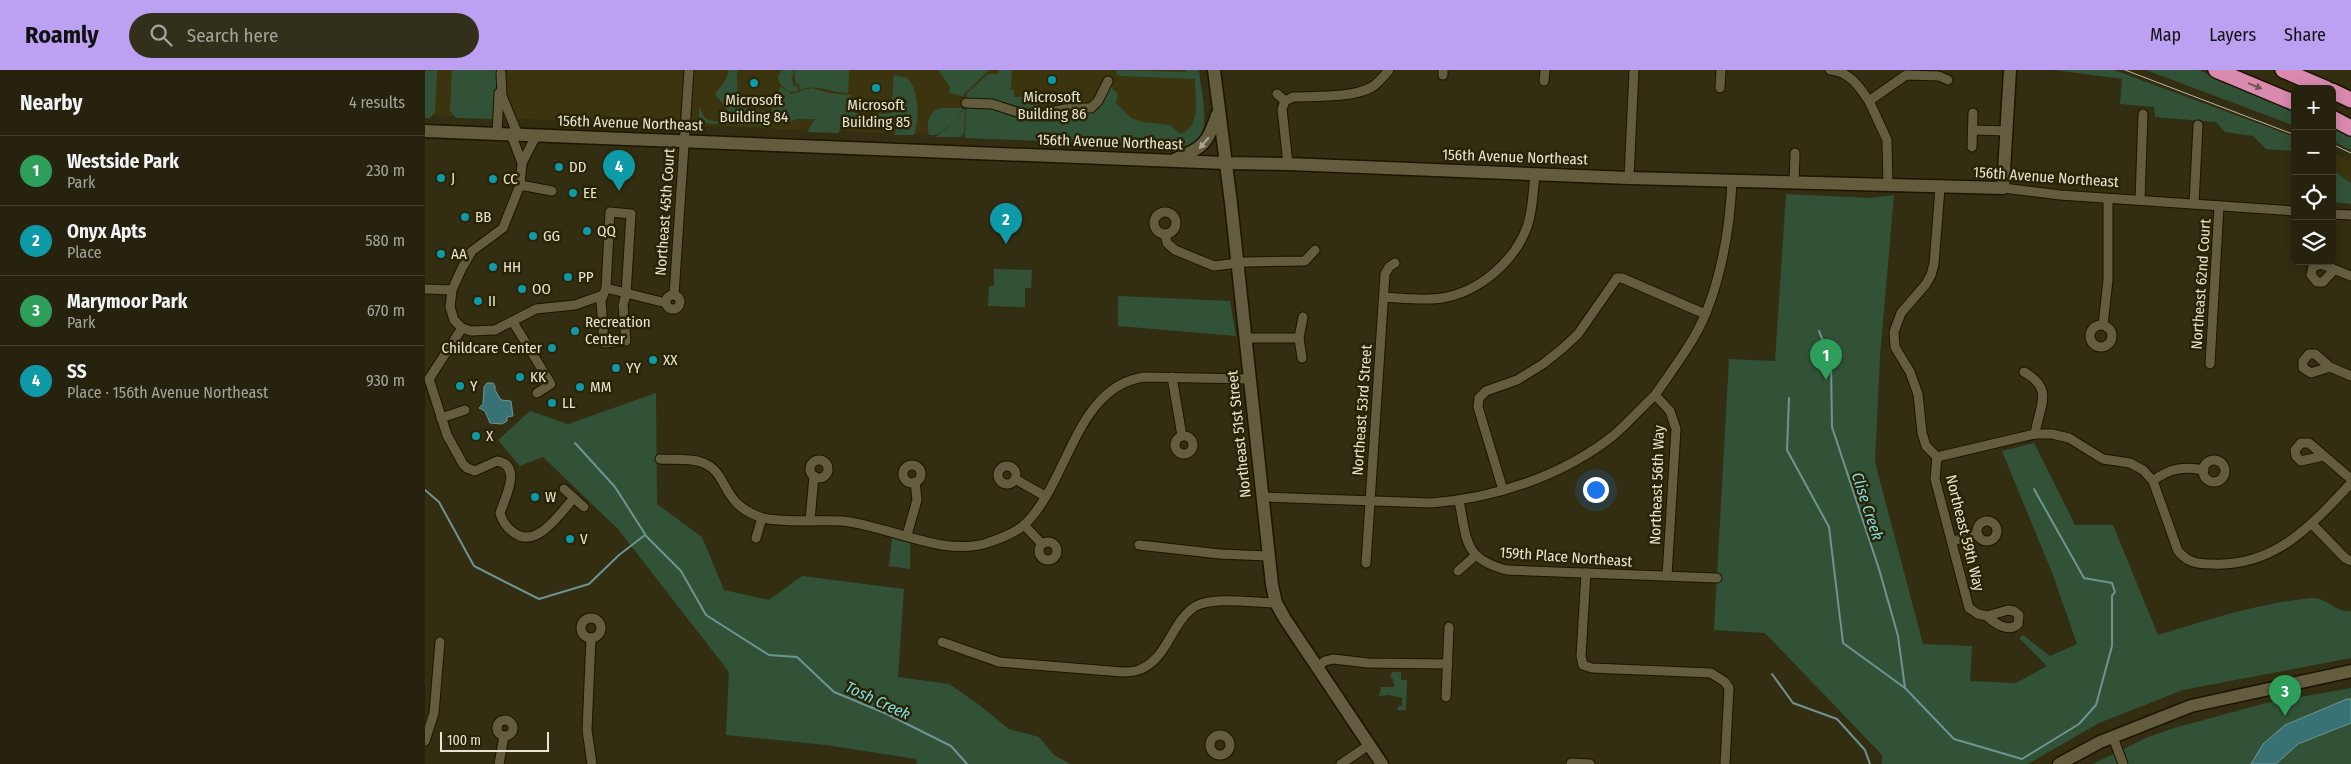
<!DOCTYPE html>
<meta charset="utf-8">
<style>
body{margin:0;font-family:"Fira Sans Condensed",sans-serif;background:#322f1b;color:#f1f3f6}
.controls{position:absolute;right:15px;top:15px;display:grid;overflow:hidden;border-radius:8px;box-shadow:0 2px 12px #0003}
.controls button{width:45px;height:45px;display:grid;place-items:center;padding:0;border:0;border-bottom:1px solid #423f2e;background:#26220d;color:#f1f3f6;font:25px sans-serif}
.scale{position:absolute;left:15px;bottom:12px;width:109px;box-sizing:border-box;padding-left:5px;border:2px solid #e8e5d4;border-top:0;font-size:14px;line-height:18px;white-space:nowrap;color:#e8e5d4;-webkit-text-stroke:4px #292406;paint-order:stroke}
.you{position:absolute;left:1170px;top:419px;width:18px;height:18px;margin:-12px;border:4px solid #fff;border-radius:50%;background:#1a73e8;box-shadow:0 0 0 8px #1a73e833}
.badge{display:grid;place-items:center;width:32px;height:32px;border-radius:50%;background:#bca0f2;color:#fff;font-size:16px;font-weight:700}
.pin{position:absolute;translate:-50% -41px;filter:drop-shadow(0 1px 2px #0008)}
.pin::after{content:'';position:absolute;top:26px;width:18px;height:15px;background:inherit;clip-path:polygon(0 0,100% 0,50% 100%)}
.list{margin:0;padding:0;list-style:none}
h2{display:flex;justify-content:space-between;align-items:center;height:65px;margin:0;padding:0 20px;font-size:21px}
h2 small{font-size:16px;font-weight:400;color:#a4a49d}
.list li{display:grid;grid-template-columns:32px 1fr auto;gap:15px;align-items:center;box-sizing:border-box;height:70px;padding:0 20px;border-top:1px solid #423f2e}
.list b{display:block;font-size:19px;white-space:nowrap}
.list p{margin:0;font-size:16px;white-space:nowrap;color:#a4a49d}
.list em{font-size:16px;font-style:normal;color:#a4a49d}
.icon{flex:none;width:28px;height:28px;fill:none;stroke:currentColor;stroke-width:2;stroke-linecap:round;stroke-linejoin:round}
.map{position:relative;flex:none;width:1926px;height:694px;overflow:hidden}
header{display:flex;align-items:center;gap:30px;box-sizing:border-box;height:70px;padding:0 25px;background:#bca0f2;color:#111}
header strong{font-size:24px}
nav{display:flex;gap:28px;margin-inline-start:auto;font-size:18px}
.search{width:350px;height:45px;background:#322f1b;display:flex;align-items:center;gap:12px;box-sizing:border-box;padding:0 18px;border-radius:28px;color:#a4a49d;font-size:19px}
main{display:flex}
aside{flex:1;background:#26220d}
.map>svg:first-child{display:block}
.built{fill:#3b340e}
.green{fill:#325238}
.water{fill:#397275;stroke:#6e9492}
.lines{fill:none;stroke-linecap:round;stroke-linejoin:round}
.stream{stroke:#6e9492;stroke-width:2}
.street-casing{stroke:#1b1500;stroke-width:11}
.secondary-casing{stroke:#1b1500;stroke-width:15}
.highway-casing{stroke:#1b1500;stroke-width:18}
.street{stroke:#635c3f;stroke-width:9}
.secondary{stroke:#635c3f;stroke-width:12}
.highway{stroke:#da8aaf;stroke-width:15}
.tram{stroke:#bab6a3;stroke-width:1}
.oneway{fill:#795252}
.oneway2{fill:#aca791}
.culture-dot{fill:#0f9aa8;stroke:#292406;stroke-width:2}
.labels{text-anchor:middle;stroke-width:5;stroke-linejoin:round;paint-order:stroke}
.poi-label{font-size:15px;fill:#e8e5d4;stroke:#292406;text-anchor:start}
.street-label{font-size:15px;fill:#e8e5d4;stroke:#292406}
.water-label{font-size:16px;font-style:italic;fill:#80dde4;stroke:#292406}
</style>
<header>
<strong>Roamly</strong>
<div class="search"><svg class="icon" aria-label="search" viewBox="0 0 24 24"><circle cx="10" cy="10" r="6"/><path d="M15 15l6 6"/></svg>Search here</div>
<nav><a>Map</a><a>Layers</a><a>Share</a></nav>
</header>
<main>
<aside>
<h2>Nearby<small>4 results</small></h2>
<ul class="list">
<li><span class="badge" style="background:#2e9e5b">1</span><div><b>Westside Park</b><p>Park</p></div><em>230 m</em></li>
<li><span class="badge" style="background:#0f9aa8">2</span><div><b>Onyx Apts</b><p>Place</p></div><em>580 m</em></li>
<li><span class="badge" style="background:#2e9e5b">3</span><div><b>Marymoor Park</b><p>Park</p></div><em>670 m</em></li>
<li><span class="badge" style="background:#0f9aa8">4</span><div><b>SS</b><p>Place · 156th Avenue Northeast</p></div><em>930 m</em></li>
</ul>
</aside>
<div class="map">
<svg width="1926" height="694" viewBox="0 0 1926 694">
<rect width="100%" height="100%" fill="#332d11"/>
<!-- built -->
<g class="built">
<path d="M0 0H773L779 56 764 75 0 45Z"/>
<path d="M1907 83 1926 91V113L1907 99Z"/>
</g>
<!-- green -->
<g class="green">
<path d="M12 0 10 42 5 48H0V1Z"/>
<path d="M27 0H72L69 49 31 48 25 40Z"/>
<path d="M304 0H312L313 37 346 43 348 28H352L355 16 366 24 386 18 405 23 426 25 427 33H431L434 56 426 55 422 46 417 45 414 63 382 62 390 49H371L363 53 342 50 341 56 276 53 274 49V37C277 40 277 45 280 48 286 53 299 50 306 52L304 43 290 24 301 9Z"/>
<path d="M356 0H368V6H366L369 16H372L373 21 364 22 355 14 353 7Z"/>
<path d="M369 0H424L423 23C407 23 390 13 375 20L374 14H371Z"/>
<path d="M513 0H564L537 26 524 23 525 17Z"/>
<path d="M574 0H587L586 20H589V27H614L613 40 599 39 569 30 542 29V23L563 4H573Z"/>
<path d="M691 0 760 2V0H774C776 24 792 76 756 76L540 68 541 39 543 37 565 38 613 48 643 42H662L685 16 693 24 691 33 706 48 718 52 745 55 756 64C777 55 770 28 770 9L696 6 692 5Z"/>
<path d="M1629 0H1689L1870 67V81L1841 79 1828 66 1800 62 1791 52 1730 47 1729 37 1695 34 1697 9Z"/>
<path d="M1721 0H1774L1870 40V56Z"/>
<path d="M469 5 483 8C494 23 495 48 489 65H469L472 57H453L446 45 466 43Z"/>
<path d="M516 38H538C531 49 518 67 504 65 501 54 503 41 516 38Z"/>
<path d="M538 40H540L539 63 536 67H510L522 59Z"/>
<path d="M1907 57 1926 65V80L1907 71Z"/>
<path d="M1907 99 1926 113V134L1907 132Z"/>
<path d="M1361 124 1445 128 1469 125 1455 286 1450 392 1498 574 1547 576 1545 611 1591 613 1622 596 1594 568 1598 565 1625 586 1652 574 1628 505 1577 381 1609 373 1650 455H1688L1733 565C1783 550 1834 533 1887 528 1901 527 1911 543 1926 541V588L1758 620 1674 653 1603 694H1457V685L1340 563 1289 560 1304 289 1350 291Z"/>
<path d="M569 199 607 200 606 218H600V237L563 236 564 216H569Z"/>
<path d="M693 226 805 231 811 266 693 256Z"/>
<path d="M231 323 232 434 277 467 299 520 344 530 377 506 479 519 473 607 524 614 553 634 584 659 614 667 629 685 645 694H492L491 689 401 675 301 665 304 602 193 459 118 387 95 396 73 370 105 341 143 354Z"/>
<path d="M467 468 485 473V499L464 496Z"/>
<path d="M967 602H976V610H982L981 640H963H972L974 636H977V628L963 625 954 626 956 617H969L968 609 965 608Z"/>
<path d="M1926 618V694H1668L1723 667 1749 658 1841 633Z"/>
</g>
<!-- water -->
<g class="water">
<path d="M62 313H68L70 316V320L76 330 86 331 88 346 82 347V351L77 354 65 353 60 341 54 338 58 334 59 317Z"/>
<path d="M1922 629H1926V653L1873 674 1851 694H1826L1838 674 1860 655Z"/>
</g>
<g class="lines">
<!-- stream -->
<g class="stream">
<path d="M1394 261 1406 291 1407 357 1454 499 1473 566 1480 618"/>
<path d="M1364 328 1362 380 1404 457 1418 573 1480 618 1529 669 1597 689 1654 654 1671 635 1687 576V526L1690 522 1687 513 1659 508 1609 419"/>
<path d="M150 373 190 417 220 464"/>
<path d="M0 420 14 432 49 496 114 529 164 514 194 485 220 465 256 501 281 545 344 585 372 587 409 622 462 644 526 676 542 694"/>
<path d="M1347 604 1368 633 1412 649 1440 680 1445 694"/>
</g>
<defs>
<g id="street">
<path d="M1405 0C1425 2 1434 16 1444 31L1481 5 1514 6 1523 10"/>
<path d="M76 3 77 26 93 65"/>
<path d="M1018 5V0"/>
<path d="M1119 11 1120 0"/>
<path d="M1295 18 1296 0"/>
<path d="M852 24 860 31"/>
<path d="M860 31 868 27C891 26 928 28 947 17 953 13 959 6 964 0"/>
<path d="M860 31 857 39 863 94"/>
<path d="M1444 31 1462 70 1463 116"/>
<path d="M541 33 567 34 598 44 610 45 645 38H666L673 31 683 11"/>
<path d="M1548 60 1582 61"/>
<path d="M72 64 74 23"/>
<path d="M86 64 97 93"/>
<path d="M111 66 97 93 95 115 78 158 47 181 37 198 27 220 25 237 29 250 37 258 46 261 70 260 111 239 150 235 178 225"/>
<path d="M1547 77 1548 43"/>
<path d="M1204 108 1209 0"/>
<path d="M1369 113 1370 83"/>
<path d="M95 115 127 121"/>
<path d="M1515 118 1509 194 1506 205 1501 214 1476 243 1469 262 1470 277 1485 302 1493 324 1497 363 1501 376 1512 387 1510 409 1544 538 1553 544 1562 546"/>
<path d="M1578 118 1635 125 1870 141"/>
<path d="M1715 130 1718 44"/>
<path d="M1769 134 1773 55"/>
<path d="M185 142 206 144 201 224 198 235 201 271 179 273 176 231 181 218Z"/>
<circle cx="740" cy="153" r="11"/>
<path d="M1907 144 1926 145"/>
<path d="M740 164 742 173 750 180 789 196 821 192 880 191 890 180"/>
<path d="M1908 201 1898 212H1892L1886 205 1888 197 1896 194 1926 206"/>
<path d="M1192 208H1197L1280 244"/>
<path d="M181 218 241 233"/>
<path d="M0 219 27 220"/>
<circle cx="248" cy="232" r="7"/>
<path d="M249 225 264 0"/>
<path d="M959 227C978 228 997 231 1017 228 1054 222 1089 192 1102 157 1108 140 1108 122 1110 104"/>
<path d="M88 252 126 314 112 323"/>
<path d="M1678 255 1683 210V129"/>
<circle cx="1676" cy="266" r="11"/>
<path d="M37 258 4 309 22 365 38 394 42 398 50 401 72 391C98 395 80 428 75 443 77 451 81 457 88 462 111 481 135 443 149 428L159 437"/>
<path d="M820 268H874"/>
<path d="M877 288 874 268 878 247"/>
<path d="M1785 294 1794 136"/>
<path d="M1905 297 1886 303 1878 298V291L1884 284H1890L1905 297 1926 306"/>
<path d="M1599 302C1630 319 1614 336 1610 364"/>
<path d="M747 307 757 366"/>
<path d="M1054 328 1061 321 1092 310 1118 294 1138 278 1153 264 1192 208"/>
<path d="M1054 328 1053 337 1078 420"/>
<path d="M16 348 40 340"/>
<circle cx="759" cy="375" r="9"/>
<path d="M1898 386 1876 391 1871 386 1870 380 1876 373H1884L1926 409"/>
<path d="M1512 387 1610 364H1627L1644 368 1678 389 1705 393 1718 400 1728 411 1753 481C1763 493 1773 494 1787 494 1850 497 1887 455 1926 413"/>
<path d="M235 389C248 390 263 388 276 392 297 399 297 417 310 431 316 439 325 443 335 447 351 453 398 450 418 451 464 456 518 487 562 473 574 469 591 463 600 454 644 412 650 317 719 307L824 309"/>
<circle cx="394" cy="399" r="9"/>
<circle cx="1789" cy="401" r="11"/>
<circle cx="487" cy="404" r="9"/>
<circle cx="582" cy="405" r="9"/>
<path d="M590 409 620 426"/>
<path d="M1728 411C1744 398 1760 396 1779 400"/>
<path d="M139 419 149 428"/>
<path d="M837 427 1006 433C1070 428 1138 406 1189 365 1203 353 1216 338 1230 325"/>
<path d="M1034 431C1042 469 1038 489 1082 500L1292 508"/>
<path d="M385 450 389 406"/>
<circle cx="1562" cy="461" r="10"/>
<path d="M599 455 617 474"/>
<path d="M1888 455 1920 488 1926 491"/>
<path d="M482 465 492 430 490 412"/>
<path d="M331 468 337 448"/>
<path d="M1528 471 1552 464"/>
<circle cx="623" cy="481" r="9"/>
<path d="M714 475 795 484 843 486"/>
<path d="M941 493 960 204 964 197 970 193"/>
<path d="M1033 501 1050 486"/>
<path d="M1242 506 1251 359 1245 341 1230 325C1248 299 1269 272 1281 243 1298 200 1305 157 1307 111"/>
<path d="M1583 540 1589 541 1594 545 1593 554C1584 563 1570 554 1562 546Z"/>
<circle cx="166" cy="558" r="10"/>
<path d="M166 568 162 660 167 694"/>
<path d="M517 572 574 592 697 602C703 602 711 602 716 599 744 587 746 551 771 536 788 526 831 533 851 533"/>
<path d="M1158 595 1167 598 1286 603 1300 612 1304 618 1300 694"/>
<path d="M1158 595 1156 586 1161 503"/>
<path d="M892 597 900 591 908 589 943 593 1023 594"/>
<path d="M1021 627 1024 557"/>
<circle cx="80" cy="658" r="8"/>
<circle cx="795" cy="675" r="10"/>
<path d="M1688 667 1698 694"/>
<path d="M0 671 9 643 15 572"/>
<path d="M1146 693 1165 694"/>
<path d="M74 694 79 666"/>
<path d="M916 694 944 675"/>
</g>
<g id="secondary">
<path d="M789 0 806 133 847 515 851 533 860 549 957 694"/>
<path d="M0 61 801 93 863 94 1204 108 1578 118 1585 0"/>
<path d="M751 89C778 78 783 73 792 45"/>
<path d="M1634 694 1675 672 1766 636 1926 601"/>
</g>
<g id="highway">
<path d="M1791 0 1870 33"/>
<path d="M1858 0 1902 19"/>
<path d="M1907 21 1926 30"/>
<path d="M1907 48 1926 58"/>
</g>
</defs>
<!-- street casing -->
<use href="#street" class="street-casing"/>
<!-- secondary casing -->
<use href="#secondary" class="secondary-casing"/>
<!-- highway casing -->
<use href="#highway" class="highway-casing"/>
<!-- street -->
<use href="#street" class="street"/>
<!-- secondary -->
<use href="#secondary" class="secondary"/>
<!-- highway -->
<use href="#highway" class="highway"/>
<!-- tram -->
<g class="tram">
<path d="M1700 0 1870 65"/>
<path d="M1907 74 1926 83"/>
</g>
</g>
<!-- one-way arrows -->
<defs><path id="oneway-solid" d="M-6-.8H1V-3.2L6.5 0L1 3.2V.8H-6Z" transform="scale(1.25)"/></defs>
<use class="oneway" href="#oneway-solid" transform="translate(1830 16) rotate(22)"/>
<use class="oneway2" href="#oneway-solid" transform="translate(779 73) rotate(130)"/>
<!-- markers -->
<g class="culture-dot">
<circle cx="627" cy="10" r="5"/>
<circle cx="329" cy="13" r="5"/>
<circle cx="451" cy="18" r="5"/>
<circle cx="134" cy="97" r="5"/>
<circle cx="16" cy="108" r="5"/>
<circle cx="68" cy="109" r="5"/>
<circle cx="148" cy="123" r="5"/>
<circle cx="40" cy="147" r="5"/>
<circle cx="162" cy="161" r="5"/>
<circle cx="108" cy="166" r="5"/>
<circle cx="16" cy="184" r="5"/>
<circle cx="68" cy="197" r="5"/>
<circle cx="143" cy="207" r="5"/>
<circle cx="97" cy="219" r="5"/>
<circle cx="53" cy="231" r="5"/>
<circle cx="150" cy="261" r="5"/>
<circle cx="127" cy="278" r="5"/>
<circle cx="228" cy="290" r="5"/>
<circle cx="191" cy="298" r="5"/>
<circle cx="95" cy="307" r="5"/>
<circle cx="35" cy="316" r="5"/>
<circle cx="155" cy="317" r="5"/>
<circle cx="127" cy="333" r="5"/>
<circle cx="51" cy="366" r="5"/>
<circle cx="110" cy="427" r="5"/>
<circle cx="145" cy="469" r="5"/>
</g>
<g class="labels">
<!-- poi labels -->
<g class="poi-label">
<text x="627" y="32" text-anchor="middle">Microsoft<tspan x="627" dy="17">Building 86</tspan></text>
<text x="329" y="35" text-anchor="middle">Microsoft<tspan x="329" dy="17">Building 84</tspan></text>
<text x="451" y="40" text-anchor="middle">Microsoft<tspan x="451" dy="17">Building 85</tspan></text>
<text x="144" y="102">DD</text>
<text x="26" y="113">J</text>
<text x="78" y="114">CC</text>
<text x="158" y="128">EE</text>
<text x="50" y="152">BB</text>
<text x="172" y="166">QQ</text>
<text x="118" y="171">GG</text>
<text x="26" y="189">AA</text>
<text x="78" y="202">HH</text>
<text x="153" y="212">PP</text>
<text x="107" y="224">OO</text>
<text x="63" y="236">II</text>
<text x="160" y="257">Recreation<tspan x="160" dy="17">Center</tspan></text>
<text x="117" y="283" text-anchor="end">Childcare Center</text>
<text x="238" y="295">XX</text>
<text x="201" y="303">YY</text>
<text x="105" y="312">KK</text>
<text x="45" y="321">Y</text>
<text x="165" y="322">MM</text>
<text x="137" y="338">LL</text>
<text x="61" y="371">X</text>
<text x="120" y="432">W</text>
<text x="155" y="474">V</text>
</g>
<!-- street labels -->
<g class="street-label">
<text transform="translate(205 53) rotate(2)" y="5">156th Avenue Northeast</text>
<text transform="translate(685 72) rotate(2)" y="5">156th Avenue Northeast</text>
<text transform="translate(1090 87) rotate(2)" y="5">156th Avenue Northeast</text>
<text transform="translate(1621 107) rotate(4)" y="5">156th Avenue Northeast</text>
<text transform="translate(240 142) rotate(-86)" y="5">Northeast 45th Court</text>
<text transform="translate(1776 214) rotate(-86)" y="5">Northeast 62nd Court</text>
<text transform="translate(937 340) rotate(-86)" y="5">Northeast 53rd Street</text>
<text transform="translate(814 364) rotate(-96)" y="5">Northeast 51st Street</text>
<text transform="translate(1232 415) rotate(-88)" y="5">Northeast 56th Way</text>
<text transform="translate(1540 463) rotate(76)" y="5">Northeast 59th Way</text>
<text transform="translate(1141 487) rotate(4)" y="5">159th Place Northeast</text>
</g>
<!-- water labels -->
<g class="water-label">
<text transform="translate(1443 436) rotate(72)" y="6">Clise Creek</text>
<text transform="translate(453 630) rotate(25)" y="6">Tosh Creek</text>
</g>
</g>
</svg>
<div class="controls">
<button>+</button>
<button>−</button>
<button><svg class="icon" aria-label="locate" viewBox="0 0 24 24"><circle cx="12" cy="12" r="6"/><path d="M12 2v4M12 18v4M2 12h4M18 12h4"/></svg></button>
<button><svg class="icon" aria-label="layers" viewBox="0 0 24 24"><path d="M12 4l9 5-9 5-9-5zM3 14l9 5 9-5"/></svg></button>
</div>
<div class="scale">100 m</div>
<div class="you"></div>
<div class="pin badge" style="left:1401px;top:310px;background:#2e9e5b">1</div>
<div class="pin badge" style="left:581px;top:174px;background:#0f9aa8">2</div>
<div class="pin badge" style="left:1860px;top:646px;background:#2e9e5b">3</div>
<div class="pin badge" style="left:194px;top:121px;background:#0f9aa8">4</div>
</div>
</main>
